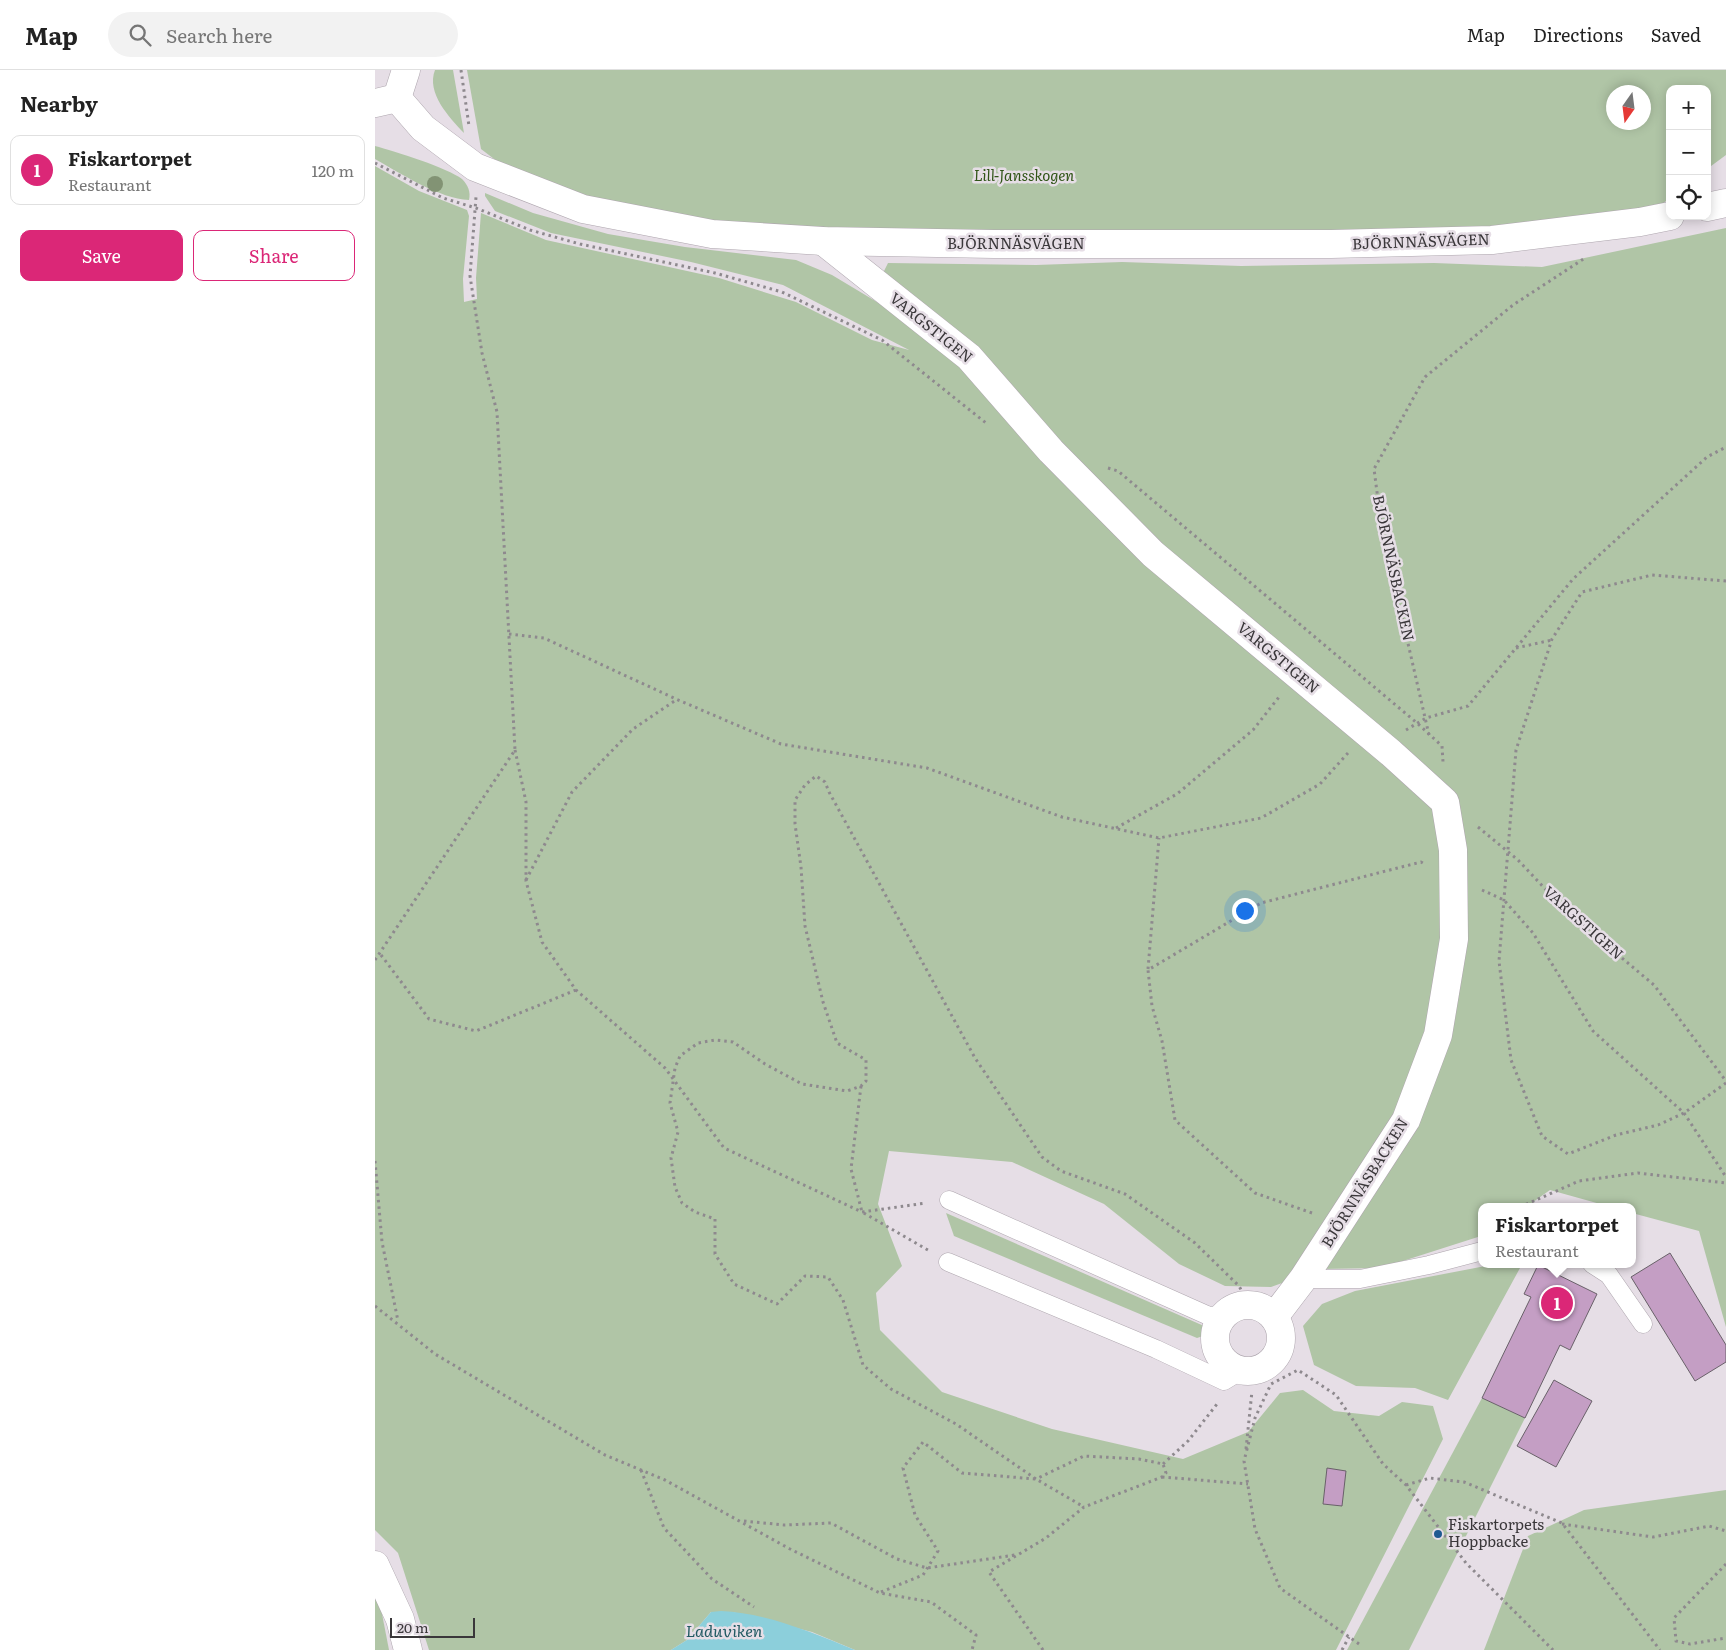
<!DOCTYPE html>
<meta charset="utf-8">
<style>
body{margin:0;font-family:Literata,serif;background:#f2f2f2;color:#222}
.controls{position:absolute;right:15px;top:15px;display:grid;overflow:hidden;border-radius:10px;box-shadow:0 2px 12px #0003}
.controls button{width:45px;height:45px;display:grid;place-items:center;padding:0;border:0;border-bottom:1px solid #e0e0e0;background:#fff;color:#222;font:25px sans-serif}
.compass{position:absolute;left:1231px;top:15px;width:45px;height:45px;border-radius:50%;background:#fff;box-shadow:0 2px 12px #0003;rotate:194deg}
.scale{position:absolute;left:15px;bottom:12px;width:85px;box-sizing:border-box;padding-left:5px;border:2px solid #3a373a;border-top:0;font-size:14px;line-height:18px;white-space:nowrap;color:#3a373a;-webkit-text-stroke:4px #e6dee6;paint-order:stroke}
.you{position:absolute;left:869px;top:840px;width:18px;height:18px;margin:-12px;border:4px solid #fff;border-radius:50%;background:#1a73e8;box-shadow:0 0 0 8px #1a73e833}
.badge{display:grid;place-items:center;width:32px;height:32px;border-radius:50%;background:#db2777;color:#fff;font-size:16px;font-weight:700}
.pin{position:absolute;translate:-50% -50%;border:2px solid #fff;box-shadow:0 1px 5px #0006}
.popup{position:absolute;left:1103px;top:1133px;width:158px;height:65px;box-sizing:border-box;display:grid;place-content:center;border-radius:10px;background:#fff;filter:drop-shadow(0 1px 4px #0005);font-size:16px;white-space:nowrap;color:#767676}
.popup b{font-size:19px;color:#222}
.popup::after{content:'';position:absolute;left:50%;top:100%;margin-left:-10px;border:10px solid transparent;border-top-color:#fff}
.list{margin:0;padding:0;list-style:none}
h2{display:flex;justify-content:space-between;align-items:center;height:65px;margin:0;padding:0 20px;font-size:21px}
h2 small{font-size:16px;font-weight:400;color:#767676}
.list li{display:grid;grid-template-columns:32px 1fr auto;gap:15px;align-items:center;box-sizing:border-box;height:70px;margin:0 10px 10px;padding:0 10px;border:1px solid #e0e0e0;border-radius:10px}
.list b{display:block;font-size:19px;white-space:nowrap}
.list p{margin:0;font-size:16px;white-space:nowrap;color:#767676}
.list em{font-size:16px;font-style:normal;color:#767676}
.actions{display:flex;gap:10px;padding:15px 20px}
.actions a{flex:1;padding:11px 0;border:1px solid #db2777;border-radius:10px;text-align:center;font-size:18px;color:#db2777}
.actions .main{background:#db2777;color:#fff}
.icon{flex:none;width:28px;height:28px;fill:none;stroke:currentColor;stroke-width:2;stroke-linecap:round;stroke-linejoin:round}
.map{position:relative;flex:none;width:1351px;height:1580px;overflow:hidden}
header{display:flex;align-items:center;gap:30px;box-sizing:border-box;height:70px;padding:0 25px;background:#fff;border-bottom:1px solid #e0e0e0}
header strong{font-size:24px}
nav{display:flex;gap:28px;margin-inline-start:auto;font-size:18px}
.search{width:350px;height:45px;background:#f2f2f2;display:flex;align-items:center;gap:12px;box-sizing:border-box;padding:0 18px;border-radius:28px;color:#767676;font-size:19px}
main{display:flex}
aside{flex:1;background:#fff}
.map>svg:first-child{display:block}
.green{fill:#b0c5a6;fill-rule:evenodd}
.water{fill:#8ccfdb}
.building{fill:#c49ec4;stroke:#696169}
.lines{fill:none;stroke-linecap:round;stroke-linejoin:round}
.service-casing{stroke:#aea6ae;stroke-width:19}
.minor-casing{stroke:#aea6ae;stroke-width:29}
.path{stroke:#8e898e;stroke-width:3;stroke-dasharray:2.5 4;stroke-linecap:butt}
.service{stroke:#fff;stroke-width:18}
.minor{stroke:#fff;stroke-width:28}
.tree{fill:#829374}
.poi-dot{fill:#1f5a91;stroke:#e6dee6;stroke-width:2}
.labels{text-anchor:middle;stroke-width:5;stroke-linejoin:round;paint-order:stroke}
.park-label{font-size:15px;font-style:italic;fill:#305517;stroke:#e6dee6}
.street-label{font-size:15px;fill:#3a373a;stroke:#e6dee6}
.poi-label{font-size:15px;fill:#3a373a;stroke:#e6dee6;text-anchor:start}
.water-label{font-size:16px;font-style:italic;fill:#215a63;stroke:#e6dee6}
</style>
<header>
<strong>Map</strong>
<div class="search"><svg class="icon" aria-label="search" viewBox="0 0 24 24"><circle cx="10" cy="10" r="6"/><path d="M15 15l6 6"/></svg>Search here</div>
<nav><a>Map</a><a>Directions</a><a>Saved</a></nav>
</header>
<main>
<aside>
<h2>Nearby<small></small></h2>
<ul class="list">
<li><span class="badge">1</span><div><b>Fiskartorpet</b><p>Restaurant</p></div><em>120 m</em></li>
</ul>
<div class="actions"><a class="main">Save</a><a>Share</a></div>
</aside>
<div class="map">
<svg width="1351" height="1580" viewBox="0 0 1351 1580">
<rect width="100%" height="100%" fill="#e6dee6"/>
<!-- green -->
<g class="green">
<path d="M60 0H78L89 63C74 47 51 23 60 0Z"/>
<path d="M92 0H1351V85L1332 99V19H1295V128L1279 140 1190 156 830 165 418 158 312 148 225 131 127 95 106 79ZM1238 22H1268V52H1238Z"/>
<path d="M0 76C19 81 73 98 87 109 93 115 96 122 94 130 65 129 25 103 0 89Z"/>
<path d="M0 96 44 121 92 140 94 146 88 209 89 232 102 229 101 208 106 143 171 170 344 208 421 232 497 270 534 280 408 215 316 192 176 163 120 141 110 126V123L158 143 233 164 310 177 421 190 457 205 507 235V205L513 193 661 195 747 192 866 196 1059 193 1167 197 1351 158V1257L1324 1161 1257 1143V1137H1236L1175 1120 1151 1137H1107L1106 1166 1006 1198 946 1199 896 1217 850 1216 804 1194 729 1134 637 1092 514 1081 503 1134 527 1196 501 1223 505 1260 567 1322 677 1359 808 1389 873 1362 905 1323 928 1320 959 1341 1004 1346 1027 1332 1058 1336 1068 1369 961 1580H480L437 1562 357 1542H336L312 1570 296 1580H54L23 1483 0 1460Z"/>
<path d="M571 1143 829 1256 831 1265 822 1268 579 1166Z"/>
<path d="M1121 1194H1136L1145 1198 1073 1330 1040 1318 981 1316 939 1295 928 1256 947 1234 980 1221Z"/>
<path d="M1107 1328 1150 1348 1034 1580H972Z"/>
<path d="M1351 1420V1580H1109L1153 1466 1209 1440Z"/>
<path d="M0 1515 2 1518 14 1580H0Z"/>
</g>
<!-- water -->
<path class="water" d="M346 1541C392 1543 438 1563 480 1580H296L312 1570 336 1542Z"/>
<!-- building -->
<g class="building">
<path d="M1295 1183 1351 1275V1292L1320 1311 1256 1207Z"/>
<path d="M1163 1195 1222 1224 1195 1280 1185 1275 1150 1348 1107 1328 1156 1227 1149 1224Z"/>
<path d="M1179 1310 1217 1331 1181 1397 1142 1376Z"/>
<path d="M952 1398 971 1401 967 1436 948 1434Z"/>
</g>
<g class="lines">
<defs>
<g id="service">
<path d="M574 1130 834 1246 849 1245"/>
<path d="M573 1192 781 1279 849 1311 867 1300"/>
<path d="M1217 1194 1234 1205 1268 1254"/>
<path d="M928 1209H985L1054 1195 1107 1181"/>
</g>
<g id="minor">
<path d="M22 28 48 58 100 97 208 139 337 164 448 171 619 174H956L1117 170 1265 152 1295 146"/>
<path d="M22 28 31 0"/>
<path d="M0 33 22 28"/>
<path d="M1332 137 1351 133"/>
<path d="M448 171 594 287 676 381 778 484 1016 683 1070 732 1078 780 1079 869 1063 965 1031 1050 928 1209 899 1247"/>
<circle cx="873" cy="1268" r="33"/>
<path d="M0 1495 25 1549 33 1580"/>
</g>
</defs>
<!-- service casing -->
<use href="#service" class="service-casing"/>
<!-- minor casing -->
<use href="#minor" class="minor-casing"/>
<!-- path -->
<g class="path">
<path d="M86 0 94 56"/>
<path d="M0 93 68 128 101 138 155 160 205 174 340 203 407 222 507 270 611 353"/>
<path d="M733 398 743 401 1042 653 1067 676 1068 692"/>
<path d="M1351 511 1277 505 1207 522 1177 569 1141 680 1124 891 1136 990 1167 1066 1193 1084 1241 1065 1283 1055 1309 1043 1351 1013"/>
<path d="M134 564 169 568 301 629 406 674 552 698 687 747 784 768 886 748 945 714 973 683"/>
<path d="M1141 578 1177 570"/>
<path d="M1031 660 1051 648 1093 636 1198 509 1332 387 1351 377"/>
<path d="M1054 665 1007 460 999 399 1050 307 1138 235 1210 188"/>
<path d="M140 680 151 732V811L167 872 201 920 290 998 349 1078 487 1142 551 1133"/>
<path d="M1103 757 1143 790 1190 840 1279 915 1351 1011"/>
<path d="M741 758 802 724 878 660 904 627"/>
<path d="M151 810 197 722 258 659 301 630"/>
<path d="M1107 820 1129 830 1158 863 1218 961 1309 1043 1351 1107"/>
<path d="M6 885 54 949 101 961 201 920"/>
<path d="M0 890 140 680 122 342 107 283 95 206 101 127"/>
<path d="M773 899 784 768"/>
<path d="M486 1016 476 1099 487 1142 553 1180"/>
<path d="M0 1091 7 1172 23 1251"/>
<path d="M1145 1137 1204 1111 1263 1103 1351 1113"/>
<path d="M937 1143 880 1123 800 1050 787 971 777 936 773 900 886 833 1046 792 1051 795"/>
<path d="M0 1236 60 1284 230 1385 290 1410 415 1479 505 1523 556 1532 601 1565 597 1580"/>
<path d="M871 1379 877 1321"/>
<path d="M788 1394 813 1371 842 1334"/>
<path d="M266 1400 289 1458 337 1509 379 1537"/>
<path d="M787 1407 873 1414"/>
<path d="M1031 1415 1055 1408 1089 1412 1187 1453 1285 1580"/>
<path d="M369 1451 409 1455 456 1453 522 1489 552 1498 640 1485"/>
<path d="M1187 1454 1278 1467 1334 1456 1351 1461"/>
<path d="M1351 1494 1299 1548 1301 1571 1315 1574 1351 1568"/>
<path d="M506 1522 548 1505 563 1481 540 1445 528 1398 548 1372 587 1403 661 1409 709 1437"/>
<path d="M984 1574 905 1518 880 1459 869 1391 880 1348 896 1314 923 1300 961 1325 1008 1394 1031 1415 1091 1493 1178 1580"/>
<path d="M668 1580 614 1502 671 1468 709 1437 787 1407 791 1403 788 1394 764 1389 709 1386 661 1409 581 1354 516 1319 488 1295 468 1230 453 1207 430 1206 402 1234 359 1214 340 1184V1149L320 1142 307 1133 300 1117 296 1088 303 1062 295 1033 300 998 305 986 323 973 340 970 358 972 390 994 427 1014 472 1021 486 1016 491 1011V990L462 973 448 932 430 856 426 797 420 754V730L430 715 441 706 450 712 454 722 600 988 667 1087 686 1101 750 1124 820 1173 864 1216 874 1234"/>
<path d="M967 1580 974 1567"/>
</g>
<!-- service -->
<use href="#service" class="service"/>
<!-- minor -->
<use href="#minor" class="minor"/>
</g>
<!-- trees -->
<circle class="tree" cx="60" cy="114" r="8"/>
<!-- markers -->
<circle class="poi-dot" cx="1063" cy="1464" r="5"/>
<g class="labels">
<!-- park labels -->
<g class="park-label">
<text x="649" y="111">Lill-Jansskogen</text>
</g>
<!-- street labels -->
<g class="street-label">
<text transform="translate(1046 172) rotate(-2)" y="5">BJÖRNNÄSVÄGEN</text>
<text x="641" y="179">BJÖRNNÄSVÄGEN</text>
<text transform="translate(556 258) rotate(39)" y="5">VARGSTIGEN</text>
<text transform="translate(1018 498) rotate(78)" y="5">BJÖRNNÄSBACKEN</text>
<text transform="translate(903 588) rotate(40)" y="5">VARGSTIGEN</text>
<text transform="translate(1208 853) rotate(42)" y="5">VARGSTIGEN</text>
<text transform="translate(990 1113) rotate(-58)" y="5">BJÖRNNÄSBACKEN</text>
</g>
<!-- poi labels -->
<g class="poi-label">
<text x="1073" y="1460">Fiskartorpets<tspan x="1073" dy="17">Hoppbacke</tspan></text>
</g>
<!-- water labels -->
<g class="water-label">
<text x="349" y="1567">Laduviken</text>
</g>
</g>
</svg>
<div class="controls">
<button>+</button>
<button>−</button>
<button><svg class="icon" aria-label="locate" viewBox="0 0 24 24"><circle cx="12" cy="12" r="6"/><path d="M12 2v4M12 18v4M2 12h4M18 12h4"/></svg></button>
</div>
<svg class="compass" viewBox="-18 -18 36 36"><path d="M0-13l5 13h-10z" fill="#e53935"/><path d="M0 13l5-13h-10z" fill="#767676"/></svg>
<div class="scale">20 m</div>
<div class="you"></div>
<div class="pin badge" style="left:1182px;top:1233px">1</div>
<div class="popup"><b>Fiskartorpet</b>Restaurant</div>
</div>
</main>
